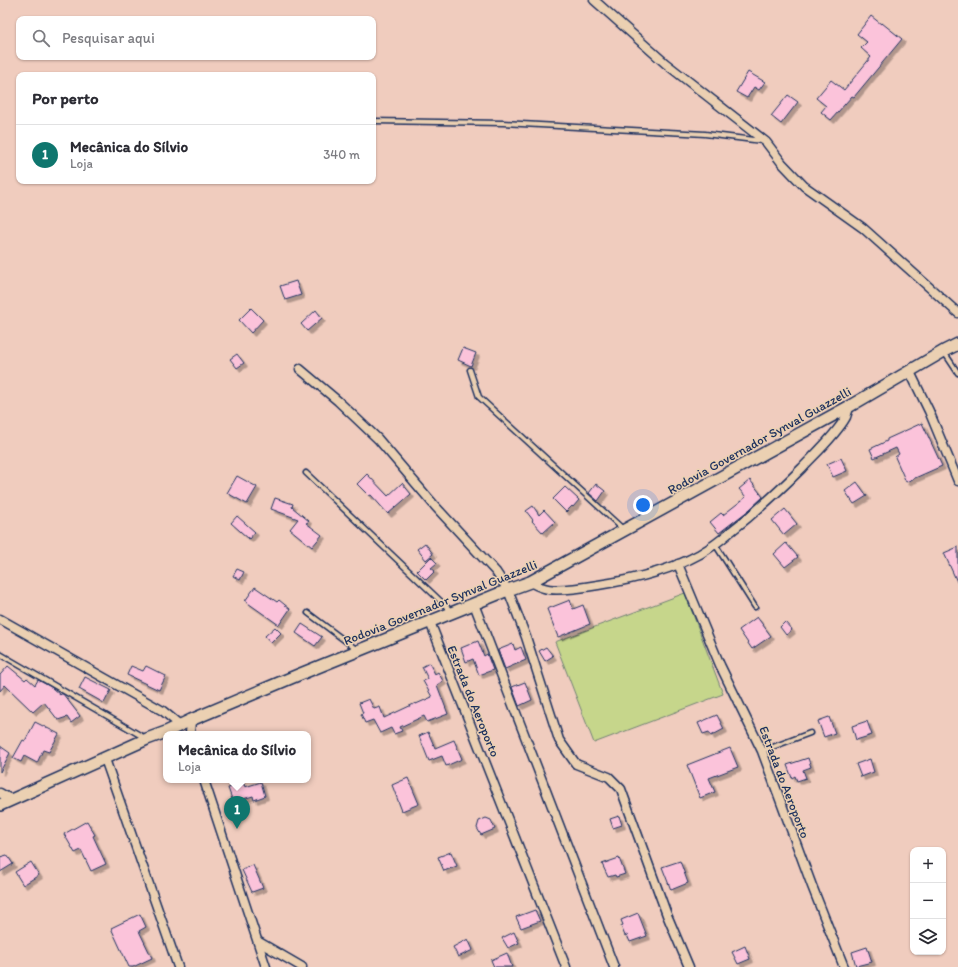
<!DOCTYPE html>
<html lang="pt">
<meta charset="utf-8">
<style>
body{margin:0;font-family:Itim,sans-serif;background:#f7f7f7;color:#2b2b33}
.controls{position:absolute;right:12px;bottom:12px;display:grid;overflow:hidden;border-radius:8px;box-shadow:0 1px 3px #0004}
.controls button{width:36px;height:36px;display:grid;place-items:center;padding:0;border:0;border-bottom:1px solid #e1e1e2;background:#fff;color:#2b2b33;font:20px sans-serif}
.you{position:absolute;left:643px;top:505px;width:14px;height:14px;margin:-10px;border:3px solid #fff;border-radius:50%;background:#1a73e8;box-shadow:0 0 0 6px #1a73e833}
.badge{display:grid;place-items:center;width:26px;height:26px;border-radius:50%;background:#0f766e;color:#fff;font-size:13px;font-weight:700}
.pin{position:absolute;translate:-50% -33px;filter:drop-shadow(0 1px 2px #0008)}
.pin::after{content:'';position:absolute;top:21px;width:14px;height:12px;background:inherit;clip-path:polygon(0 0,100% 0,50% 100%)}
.popup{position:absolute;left:163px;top:731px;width:148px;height:52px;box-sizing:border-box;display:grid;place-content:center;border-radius:8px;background:#fff;filter:drop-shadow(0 1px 3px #0005);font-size:13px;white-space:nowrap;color:#7c7c81}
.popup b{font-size:15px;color:#2b2b33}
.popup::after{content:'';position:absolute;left:50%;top:100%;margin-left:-8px;border:8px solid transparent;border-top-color:#fff}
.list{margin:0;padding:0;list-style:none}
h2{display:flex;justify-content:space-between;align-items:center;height:52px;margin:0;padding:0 16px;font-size:17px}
h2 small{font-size:13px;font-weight:400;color:#7c7c81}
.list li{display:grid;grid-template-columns:26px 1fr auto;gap:12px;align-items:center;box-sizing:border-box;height:60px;padding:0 16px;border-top:1px solid #e1e1e2}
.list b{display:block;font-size:15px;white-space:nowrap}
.list p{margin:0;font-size:13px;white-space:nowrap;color:#7c7c81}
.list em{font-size:13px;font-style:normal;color:#7c7c81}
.icon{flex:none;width:22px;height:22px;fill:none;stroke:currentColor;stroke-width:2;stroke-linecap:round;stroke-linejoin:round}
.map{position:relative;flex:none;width:958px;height:967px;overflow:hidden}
.search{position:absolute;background:#fff;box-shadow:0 1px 3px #0004;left:16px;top:16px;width:360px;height:44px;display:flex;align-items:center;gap:10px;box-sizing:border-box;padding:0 14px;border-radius:8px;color:#7c7c81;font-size:15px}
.panel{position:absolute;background:#fff;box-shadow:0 1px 3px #0004;left:16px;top:72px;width:360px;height:112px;border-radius:8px}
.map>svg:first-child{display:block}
.green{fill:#c6d68b;stroke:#708274}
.building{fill:#fbc3da;stroke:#1b2f5e;filter:url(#shadow)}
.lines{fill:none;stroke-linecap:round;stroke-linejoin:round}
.service-casing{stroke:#1b2f5e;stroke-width:7}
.minor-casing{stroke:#1b2f5e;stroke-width:11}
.secondary-casing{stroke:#1b2f5e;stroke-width:14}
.service{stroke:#ebd0b2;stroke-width:4}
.minor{stroke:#ebd0b2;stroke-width:8}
.secondary{stroke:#ebd0b2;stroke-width:11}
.labels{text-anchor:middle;stroke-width:3;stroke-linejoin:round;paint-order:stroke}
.street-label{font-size:13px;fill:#1b2f5e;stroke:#ebd0b2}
</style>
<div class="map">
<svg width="958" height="967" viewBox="0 0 958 967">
<defs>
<filter id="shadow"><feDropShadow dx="3.5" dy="3.5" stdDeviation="0" flood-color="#0004"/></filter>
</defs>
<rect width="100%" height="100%" fill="#f0ccbe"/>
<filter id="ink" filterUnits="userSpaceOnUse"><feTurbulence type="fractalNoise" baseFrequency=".025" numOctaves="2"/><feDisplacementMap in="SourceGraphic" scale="8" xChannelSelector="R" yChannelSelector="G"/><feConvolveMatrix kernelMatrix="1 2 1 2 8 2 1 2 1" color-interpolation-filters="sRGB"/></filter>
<g filter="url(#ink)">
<!-- green -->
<path class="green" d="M685 593 723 694 594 743 555 642Z"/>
<!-- building -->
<g class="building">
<path d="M871 16 881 24 882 23 902 39 854 97 852 96 831 120 821 112 826 106 816 98 831 80 844 90 871 57 861 48 867 42 857 34Z"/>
<path d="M748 72 765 82 759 90 754 87 747 98 736 92Z"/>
<path d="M788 95 798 102 781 124 771 116Z"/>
<path d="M296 281 301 295 285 300 280 286Z"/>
<path d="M251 308 263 320 251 333 239 320Z"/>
<path d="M316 310 322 318 307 331 301 324Z"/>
<path d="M463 348 476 353 471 366 458 360Z"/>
<path d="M237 354 244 363 237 368 230 359Z"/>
<path d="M922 423 942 466 906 482 895 457 899 454 896 448 874 458 870 449 887 441V439Z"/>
<path d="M841 458 847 471 833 477 827 464Z"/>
<path d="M367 474 388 496 402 483 411 494 388 514 371 495 369 496 357 484Z"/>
<path d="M237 476 257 487 247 504 227 493Z"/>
<path d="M750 480 763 497 749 510 719 533 710 522 721 513 723 515 746 497 739 489Z"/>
<path d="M857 482 867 496 854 504 845 491Z"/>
<path d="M596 484 605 491 598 501 589 493Z"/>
<path d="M565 487 579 500 573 507 572 506 566 512 553 499Z"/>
<path d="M275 498 293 504 292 507 309 521 308 522 306 523 322 535 312 547 290 529 298 519 271 509Z"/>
<path d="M533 506 539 515 544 510 555 522 543 533 532 521 533 520 526 511Z"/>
<path d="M785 509 797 524 784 535 772 520Z"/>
<path d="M237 516 255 532 249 539 231 523Z"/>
<path d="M425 543 433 554 426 560 417 549Z"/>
<path d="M786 543 798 557 785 567 774 554Z"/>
<path d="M958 547V584L944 553Z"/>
<path d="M431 557 437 563 431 568 435 571 426 580 417 571Z"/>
<path d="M237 569 244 572 240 580 233 576Z"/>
<path d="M255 587 277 602 279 600 290 609 279 625 245 601Z"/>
<path d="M570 600 573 609 583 605 590 624 558 637 547 609Z"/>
<path d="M757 617 771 636 752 649 739 630Z"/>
<path d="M785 622 792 630 786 635 780 627Z"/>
<path d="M302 624 322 637 315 646 296 633Z"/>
<path d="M275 627 281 633 271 643 265 636Z"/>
<path d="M478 641 484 656 487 654 493 670 479 675 473 659 466 662 461 648Z"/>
<path d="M513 644 515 650 521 647 526 660 505 669 498 650Z"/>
<path d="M546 647 553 656 545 661 539 651Z"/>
<path d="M429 663 435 674 438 672 443 681 437 685 448 714 427 722 424 716 400 727 402 731 394 734 391 728 380 733 373 720 365 723 361 714 363 713 359 703 369 699 374 709 380 707 384 718 416 703V704L432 697 423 681 428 679 422 667Z"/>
<path d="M8 666 25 680 27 678 35 685 38 680 51 687 60 695 61 694H63L80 716 71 723 67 717 58 720 44 702 33 712 5 685 0 691V675Z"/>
<path d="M131 666 143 671 146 666 166 676 159 690 127 675Z"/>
<path d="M85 677 111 690 104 703 79 689Z"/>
<path d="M525 682 532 700 519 706 512 687Z"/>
<path d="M717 715 724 729 711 736 709 732 703 734 698 723Z"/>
<path d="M829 717 835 733 824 737 818 721Z"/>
<path d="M867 721 872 735 856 740 852 726Z"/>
<path d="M35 722 59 734 49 752 43 750 37 763 24 756 21 762 13 758 23 740 25 741Z"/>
<path d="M428 732 435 748 454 740 462 759 446 766 442 756 429 761 419 736Z"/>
<path d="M0 746 10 753 0 772Z"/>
<path d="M730 748 738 767 709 778 715 792 700 798 687 765Z"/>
<path d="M808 758 811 767 803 770 806 778 797 781 795 776 792 778 787 765Z"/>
<path d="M870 759 874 772 861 777 856 764Z"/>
<path d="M408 778 419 804 402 811 392 785Z"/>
<path d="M261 782 265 796 254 800 253 796 233 802 228 788 244 784 245 787Z"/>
<path d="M619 816 622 825 613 828 610 819Z"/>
<path d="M486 818 491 820 495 829 481 835 477 828 479 821Z"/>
<path d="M87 821 95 835 93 836 106 864 91 871 81 850 75 853 64 834Z"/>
<path d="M451 852 457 866 444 871 438 857Z"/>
<path d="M7 855 13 864 0 872V857Z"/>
<path d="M619 858 625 874 616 877 615 875 608 877 602 864Z"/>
<path d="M680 861 688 883 671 890 662 867Z"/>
<path d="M31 862 39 875 23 885 15 872Z"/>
<path d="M253 865 263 888 252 892 242 870Z"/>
<path d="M535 910 540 921 521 928 516 917Z"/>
<path d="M638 913 647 936 630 942 627 935 625 936 621 926 623 925 621 920Z"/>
<path d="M140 914 146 927 139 931 152 958 133 967H129L111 928Z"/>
<path d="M514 932 519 943 508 948 502 938Z"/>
<path d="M468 939 473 950 458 957 453 947Z"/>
<path d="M745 946 750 959 738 964 732 952Z"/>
<path d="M867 947 872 962 856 966 852 952Z"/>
<path d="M507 953 512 967H494L491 960Z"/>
</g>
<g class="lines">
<defs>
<g id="service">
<path d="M373 121 503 123 705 134 762 141"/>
<path d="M944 352 958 373"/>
<path d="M470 370 479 397 623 529"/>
<path d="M306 473 451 611"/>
<path d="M715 544 755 607"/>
<path d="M308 613 356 649"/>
<path d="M0 654 145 738"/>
<path d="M762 751 810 733"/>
</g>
<g id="minor">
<path d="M594 0 665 63 766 142 782 163 804 186 863 228 958 313"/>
<path d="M300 369 338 401 378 439 435 506 496 572 508 590 526 637 559 740 576 764 609 777 621 789 667 915 689 967"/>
<path d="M910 372 929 411 958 481"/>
<path d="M678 564 720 665 762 751 812 886 844 967"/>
<path d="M530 582C534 584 539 587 544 588 555 592 586 587 598 585 631 580 671 570 700 554 710 548 720 541 729 533 755 513 779 491 802 468 816 453 836 435 846 417 847 414 848 410 850 406"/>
<path d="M474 604 614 967"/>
<path d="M0 619 163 711 180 725"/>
<path d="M430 622 566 967"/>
<path d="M190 734 191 720"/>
<path d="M105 759 178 967"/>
<path d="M204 780 266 967"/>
<path d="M0 793 12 800"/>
<path d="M259 942 302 967"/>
</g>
<path id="secondary" d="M0 805 147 739 166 732 191 720 298 675 508 590 530 582 850 406 944 351 958 344"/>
</defs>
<!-- service casing -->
<use href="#service" class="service-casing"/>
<!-- minor casing -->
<use href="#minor" class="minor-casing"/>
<!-- secondary casing -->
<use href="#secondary" class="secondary-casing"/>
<!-- service -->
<use href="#service" class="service"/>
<!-- minor -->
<use href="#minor" class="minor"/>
<!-- secondary -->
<use href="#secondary" class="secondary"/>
</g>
</g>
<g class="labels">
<!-- street labels -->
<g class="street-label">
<text transform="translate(759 440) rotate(-29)" y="5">Rodovia Governador Synval Guazzelli</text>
<text transform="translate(440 602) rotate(-22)" y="5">Rodovia Governador Synval Guazzelli</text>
<text transform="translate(474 701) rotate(68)" y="5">Estrada do Aeroporto</text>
<text transform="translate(785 782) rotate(69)" y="5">Estrada do Aeroporto</text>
</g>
</g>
</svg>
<div class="controls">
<button>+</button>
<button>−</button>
<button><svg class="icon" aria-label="layers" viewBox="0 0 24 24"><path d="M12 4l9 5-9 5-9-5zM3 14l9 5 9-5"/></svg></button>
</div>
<div class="you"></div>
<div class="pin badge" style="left:237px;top:829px">1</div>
<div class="popup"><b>Mecânica do Sílvio</b>Loja</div>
<div class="search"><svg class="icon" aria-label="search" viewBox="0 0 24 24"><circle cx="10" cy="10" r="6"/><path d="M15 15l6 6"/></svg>Pesquisar aqui</div>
<section class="panel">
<h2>Por perto<small></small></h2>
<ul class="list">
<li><span class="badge">1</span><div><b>Mecânica do Sílvio</b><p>Loja</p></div><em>340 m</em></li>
</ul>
</section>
</div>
